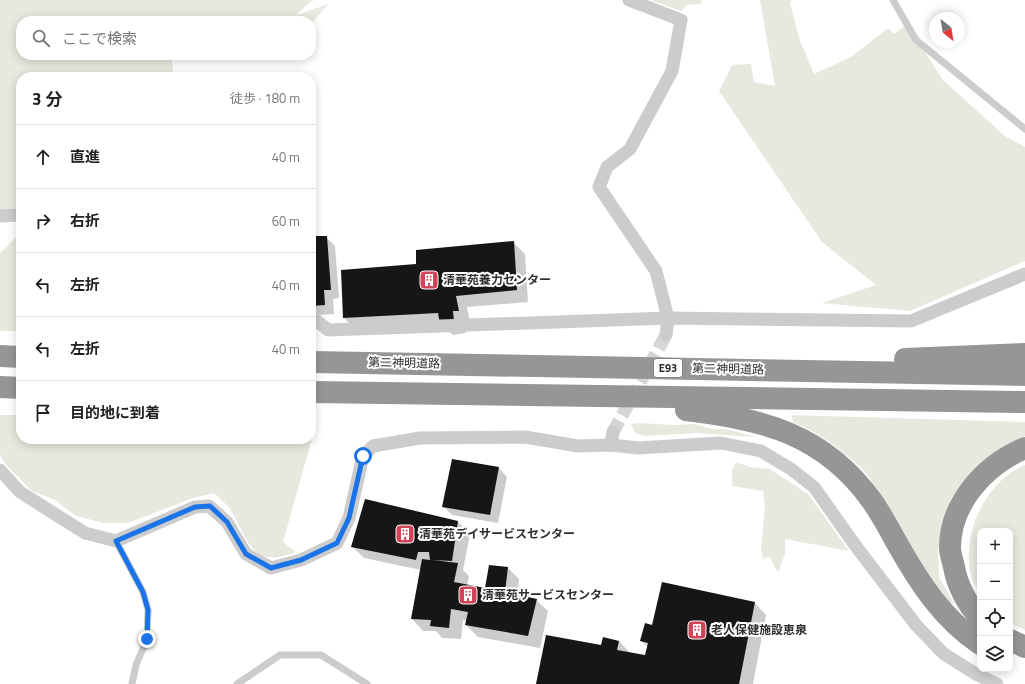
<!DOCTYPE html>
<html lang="ja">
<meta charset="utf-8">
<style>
body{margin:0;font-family:"Titillium Web","Noto Sans JP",sans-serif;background:#f6f6f6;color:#222}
.controls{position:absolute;right:12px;bottom:12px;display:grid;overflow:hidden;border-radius:8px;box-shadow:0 2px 10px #0003}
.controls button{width:36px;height:36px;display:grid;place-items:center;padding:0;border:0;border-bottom:1px solid #e0e0e0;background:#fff;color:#222;font:20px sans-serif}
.compass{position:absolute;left:929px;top:12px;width:36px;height:36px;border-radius:50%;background:#fff;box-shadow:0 2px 10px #0003;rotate:150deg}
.stop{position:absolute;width:12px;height:12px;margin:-9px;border:3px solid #1a73e8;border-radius:50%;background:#fff}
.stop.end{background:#1a73e8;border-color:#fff;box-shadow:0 1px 4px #0008}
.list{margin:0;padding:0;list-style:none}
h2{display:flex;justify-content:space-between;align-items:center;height:52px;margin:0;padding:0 16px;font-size:17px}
h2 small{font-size:13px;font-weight:400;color:#767676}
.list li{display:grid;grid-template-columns:26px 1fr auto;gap:12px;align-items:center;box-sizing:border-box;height:64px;padding:0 16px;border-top:1px solid #e0e0e0}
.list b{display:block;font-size:15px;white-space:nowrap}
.list em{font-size:13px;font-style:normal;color:#767676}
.icon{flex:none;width:22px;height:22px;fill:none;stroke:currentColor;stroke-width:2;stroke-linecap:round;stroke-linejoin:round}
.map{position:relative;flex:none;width:1025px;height:684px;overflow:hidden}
.search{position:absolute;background:#fff;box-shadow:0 2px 10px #0003;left:16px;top:16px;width:300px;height:44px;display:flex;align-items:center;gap:10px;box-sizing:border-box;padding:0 14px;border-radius:16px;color:#767676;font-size:15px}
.panel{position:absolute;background:#fff;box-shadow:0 2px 10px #0003;left:16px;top:72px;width:300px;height:372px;border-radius:16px}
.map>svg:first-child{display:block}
.green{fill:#e6eade}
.shadow{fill:#0003}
.building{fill:#161616}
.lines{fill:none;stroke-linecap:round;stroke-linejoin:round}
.street-tunnel{stroke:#d5d5d5;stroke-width:13;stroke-dasharray:13 6;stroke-linecap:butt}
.lane{stroke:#ccc;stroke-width:7}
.street{stroke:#ccc;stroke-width:13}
.highway{stroke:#969696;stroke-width:22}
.route{stroke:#1a73e8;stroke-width:5}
.labels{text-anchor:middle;stroke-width:4;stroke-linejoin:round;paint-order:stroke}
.shield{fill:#fff;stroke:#6d6d6d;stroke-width:1}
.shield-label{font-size:11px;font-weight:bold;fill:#2f2f2f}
.poi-label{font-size:12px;font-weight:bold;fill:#2f2f2f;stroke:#fff;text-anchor:start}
.street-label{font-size:12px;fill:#2f2f2f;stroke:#fff}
</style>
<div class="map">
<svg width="1025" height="684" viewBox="0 0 1025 684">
<rect width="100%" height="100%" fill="#fff"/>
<!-- green -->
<g class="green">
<path d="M0 0H312L295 16 328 4 311 24V21H21V55H171L174 77H21V210L0 211Z"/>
<path d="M650 0H701V4L687 5 681 11Z"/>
<path d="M760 0H792L790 2 799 38 814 74 851 57 888 28 894 34 907 24 943 80 1005 136 1025 147V261L910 311 822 303 876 285 822 242 719 91 732 65 751 64 754 82 775 86Z"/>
<path d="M21 232V331H0V253Z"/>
<path d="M0 415H21V439H311V428H315L283 542 296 552C250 570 249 539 230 509 226 503 219 498 214 493L193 498 128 523H104L76 516 55 500 32 491 6 465 0 455Z"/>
<path d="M791 415 1025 422V436L1008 444 977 469 952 497 943 522 938 551 939 577 955 605 941 599 867 474C849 456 819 431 794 423Z"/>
<path d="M640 423 672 425 695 424 711 429H726L756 437 695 433 645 436 635 433 631 424Z"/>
<path d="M736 462 750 467 770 469 808 494 849 551 785 539V554L778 572 769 556 763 559 761 547 765 508 763 491 732 486V471Z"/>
<path d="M1025 465V630L1010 623V531H980V592C977 588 973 583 972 579 959 538 985 481 1025 465Z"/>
</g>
<!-- shadow -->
<g class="shadow">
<path d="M311 237H326L335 246 339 298 333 299 334 314 320 315 311 306Z"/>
<path d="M513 242 525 254 528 302 467 307 470 322 464 323 466 333 453 335 442 325 356 330 344 318 342 271 417 265Z"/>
<path d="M499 468 507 477 498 523 452 515 443 506Z"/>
<path d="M458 522 470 534 463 570 469 576 467 586 486 589 508 568 519 579 517 596 536 600 548 611 540 648 478 637 466 625 467 621 463 620 461 639 442 638 436 631H423L412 619 421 570 364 558 352 546Z"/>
<path d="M755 603 766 615 753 684H537L619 641 630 653 645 656 648 647 641 641 652 626Z"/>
</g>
<!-- building -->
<g class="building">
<path d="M311 236H327L331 290H324L325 305 311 306Z"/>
<path d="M514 241 517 290 456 296 459 311H453L454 321 440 324 438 313 343 318 341 270 416 264V250Z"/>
<path d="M452 459 499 467 490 515 442 507Z"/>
<path d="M365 499 458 521 452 561 433 560 458 563 454 582 485 588 489 565 508 567 505 592 537 599 528 636 465 625 468 612 451 609 449 628 430 626 431 620 411 619 422 559 430 560 429 552H418L416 560 351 547Z"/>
<path d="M662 582 755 602 739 684H536L546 635 601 645 603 637 619 641 617 650 645 655 648 643 640 641 645 623 652 625Z"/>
</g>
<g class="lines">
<!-- street-tunnel -->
<path class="street-tunnel" d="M613 432 666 335"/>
<!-- lane -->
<g class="lane">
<path d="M893 0 916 40 1025 129"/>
<path d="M116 541 143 592 148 609 147 639 136 665 132 684"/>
<path d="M237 684 280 655H321L367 684"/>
</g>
<!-- street -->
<g class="street">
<path d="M629 0 681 20 672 71 630 149 607 167 599 187 656 271 668 318 666 335"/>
<path d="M0 216 21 215"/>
<path d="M311 316 328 330 668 318 911 321 1025 274"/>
<path d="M611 445 613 432"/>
<path d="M0 470 20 492 85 533 116 541 195 507 209 506 227 522 246 554 271 568 301 560 337 543 349 518 363 456 373 446 420 438 525 437 578 446 611 445 638 448 721 443 761 451 791 469 814 487 855 545 916 625 944 654 976 674 997 684"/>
</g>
<!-- highway -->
<g class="highway">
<path d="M0 356 21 357"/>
<path d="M905 359 1025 354"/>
<path d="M311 362 1025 375"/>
<path d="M0 387 21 388"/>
<path d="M311 392 1025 402"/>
<path d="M686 410C763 419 824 434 872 501 882 515 890 531 898 545 920 584 943 619 980 644"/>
<path d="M980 618C967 604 957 585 954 567 953 561 950 554 950 548 950 503 985 465 1025 448"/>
<path d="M1010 640 1025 647"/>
</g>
</g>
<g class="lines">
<!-- route -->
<path class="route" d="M147 639 148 610 143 592 116 541 195 507 210 506 227 522 246 554 271 568 301 560 337 543 349 518 363 456"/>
</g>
<!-- icons -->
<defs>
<symbol id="building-square" viewBox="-11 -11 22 22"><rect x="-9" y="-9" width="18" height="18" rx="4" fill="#d34459" stroke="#fff"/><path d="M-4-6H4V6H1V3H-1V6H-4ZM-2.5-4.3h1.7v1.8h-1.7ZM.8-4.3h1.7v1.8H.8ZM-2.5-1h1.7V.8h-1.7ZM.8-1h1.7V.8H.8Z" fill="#fff"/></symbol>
</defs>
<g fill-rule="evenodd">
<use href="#building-square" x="418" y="269" width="22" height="22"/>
<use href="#building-square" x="394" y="523" width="22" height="22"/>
<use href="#building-square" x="457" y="584" width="22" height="22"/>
<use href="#building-square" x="686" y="619" width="22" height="22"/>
</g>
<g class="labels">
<!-- shield labels -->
<rect class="shield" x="654" y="359" width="28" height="18" rx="3"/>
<g class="shield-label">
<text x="668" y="372">E93</text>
</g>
<!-- poi labels -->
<g class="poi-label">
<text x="443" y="284">清華苑養力センター</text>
<text x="419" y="538">清華苑デイサービスセンター</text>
<text x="482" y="599">清華苑サービスセンター</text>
<text x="711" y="634">老人保健施設恵泉</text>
</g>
<!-- street labels -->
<g class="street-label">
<text transform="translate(404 363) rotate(1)" y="4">第二神明道路</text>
<text transform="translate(728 369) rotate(1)" y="4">第二神明道路</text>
</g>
</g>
</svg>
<div class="controls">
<button>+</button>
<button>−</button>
<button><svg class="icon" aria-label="locate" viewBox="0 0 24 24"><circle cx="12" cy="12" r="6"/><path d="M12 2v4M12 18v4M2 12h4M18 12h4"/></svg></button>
<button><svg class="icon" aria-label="layers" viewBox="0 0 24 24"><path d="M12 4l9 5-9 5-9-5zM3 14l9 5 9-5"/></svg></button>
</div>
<svg class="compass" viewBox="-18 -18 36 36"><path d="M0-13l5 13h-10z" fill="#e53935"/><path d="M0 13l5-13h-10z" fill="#767676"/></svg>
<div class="stop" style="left:363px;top:456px"></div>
<div class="stop end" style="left:147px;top:639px"></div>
<div class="search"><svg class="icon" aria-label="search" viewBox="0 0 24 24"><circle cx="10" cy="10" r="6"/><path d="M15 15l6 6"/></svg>ここで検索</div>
<section class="panel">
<h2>3 分<small>徒歩 · 180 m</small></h2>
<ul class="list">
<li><svg class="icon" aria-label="ahead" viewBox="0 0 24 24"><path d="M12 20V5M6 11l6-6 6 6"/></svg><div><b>直進</b></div><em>40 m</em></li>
<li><svg class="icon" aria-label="right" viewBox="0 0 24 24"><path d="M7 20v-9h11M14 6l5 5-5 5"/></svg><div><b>右折</b></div><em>60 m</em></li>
<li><svg class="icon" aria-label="left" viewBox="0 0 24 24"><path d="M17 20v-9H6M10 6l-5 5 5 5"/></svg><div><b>左折</b></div><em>40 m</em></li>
<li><svg class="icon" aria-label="left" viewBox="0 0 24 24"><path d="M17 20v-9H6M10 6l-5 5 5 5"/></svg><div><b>左折</b></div><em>40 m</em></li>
<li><svg class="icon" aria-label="arrive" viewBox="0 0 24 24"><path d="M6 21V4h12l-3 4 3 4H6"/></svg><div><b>目的地に到着</b></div></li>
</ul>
</section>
</div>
